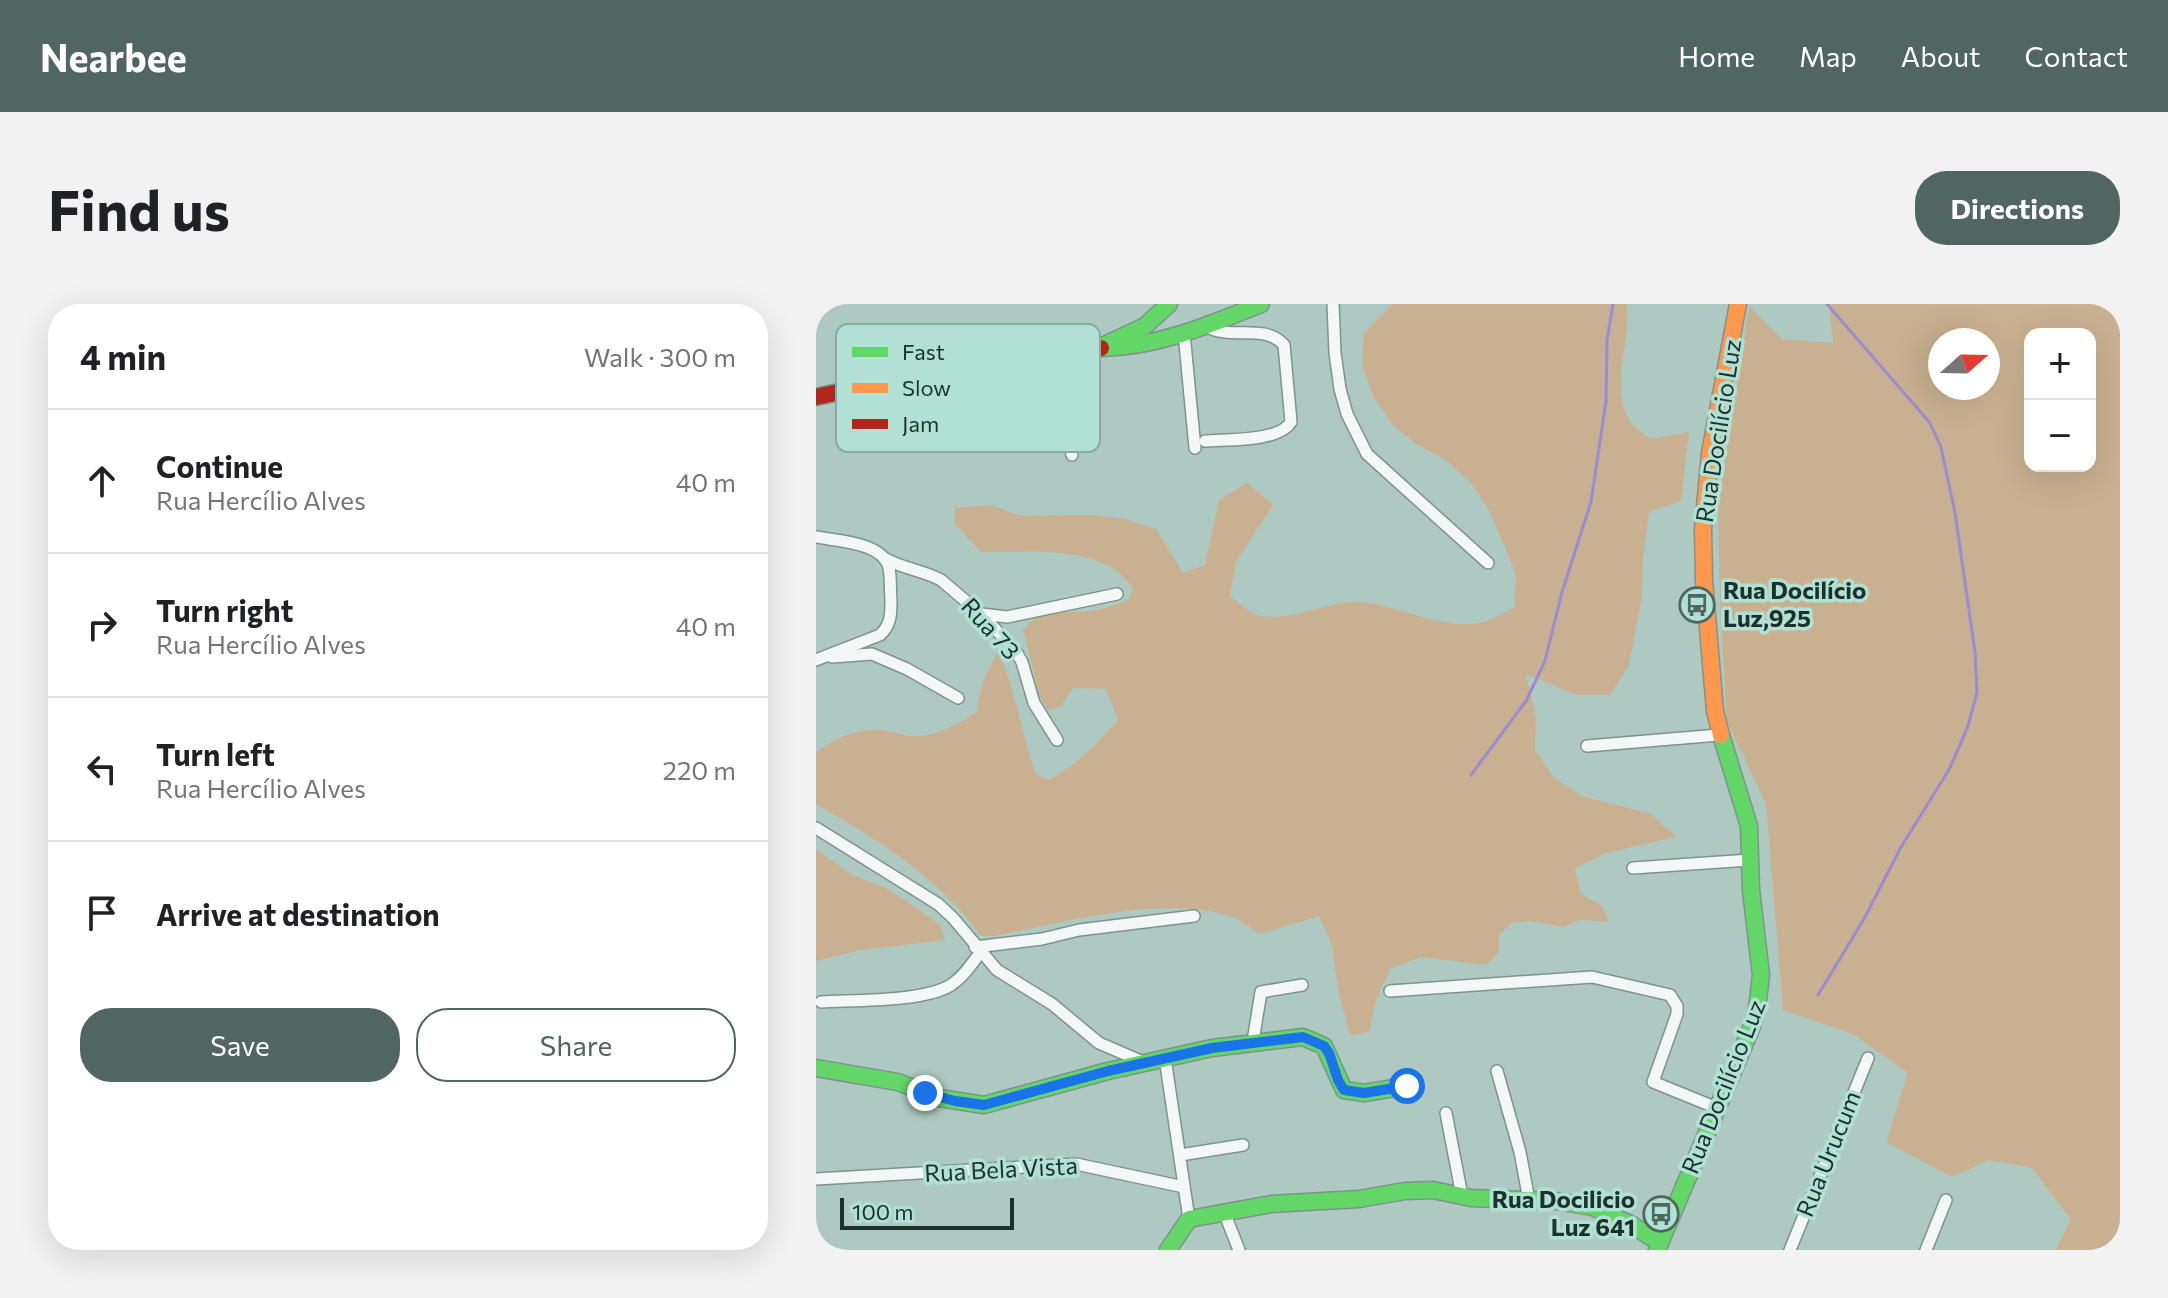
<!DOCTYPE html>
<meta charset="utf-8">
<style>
body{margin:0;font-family:Commissioner,sans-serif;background:#f2f2f2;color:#202124}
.controls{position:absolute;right:24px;top:24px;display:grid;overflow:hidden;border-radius:16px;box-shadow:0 8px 32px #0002}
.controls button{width:72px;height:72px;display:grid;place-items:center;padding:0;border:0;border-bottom:2px solid #e0e0e0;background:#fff;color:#202124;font:40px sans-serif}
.compass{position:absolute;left:1112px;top:24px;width:72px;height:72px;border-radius:50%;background:#fff;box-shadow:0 8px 32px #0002;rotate:70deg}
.scale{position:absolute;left:24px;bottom:20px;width:174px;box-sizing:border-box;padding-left:8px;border:4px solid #1d312c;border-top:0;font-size:22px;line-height:28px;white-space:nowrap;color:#1d312c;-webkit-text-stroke:6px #b0e1d4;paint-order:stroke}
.stop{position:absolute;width:24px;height:24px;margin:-18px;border:6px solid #1a73e8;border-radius:50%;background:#fff}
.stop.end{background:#1a73e8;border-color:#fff;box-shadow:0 2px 8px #0008}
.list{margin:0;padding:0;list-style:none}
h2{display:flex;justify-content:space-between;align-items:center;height:104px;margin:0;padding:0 32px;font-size:34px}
h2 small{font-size:26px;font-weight:400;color:#757577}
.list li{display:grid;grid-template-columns:52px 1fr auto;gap:24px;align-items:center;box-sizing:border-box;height:144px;padding:0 32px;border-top:2px solid #e0e0e0}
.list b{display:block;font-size:30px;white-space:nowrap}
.list p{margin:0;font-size:26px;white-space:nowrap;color:#757577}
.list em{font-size:26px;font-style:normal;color:#757577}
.actions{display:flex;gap:16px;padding:24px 32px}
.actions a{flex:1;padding:18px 0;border:2px solid #506660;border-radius:32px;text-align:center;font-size:28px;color:#506660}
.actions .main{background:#506660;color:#fff}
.icon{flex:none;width:44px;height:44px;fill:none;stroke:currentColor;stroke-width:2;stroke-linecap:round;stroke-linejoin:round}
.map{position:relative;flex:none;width:1304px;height:946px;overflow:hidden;border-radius:32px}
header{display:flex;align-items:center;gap:48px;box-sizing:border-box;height:112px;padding:0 40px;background:#506660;color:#fff}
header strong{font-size:38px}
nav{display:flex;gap:44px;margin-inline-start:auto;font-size:28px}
.intro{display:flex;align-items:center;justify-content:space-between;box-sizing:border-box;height:192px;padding:0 48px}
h1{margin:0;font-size:56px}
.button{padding:20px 36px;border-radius:32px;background:#506660;color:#fff;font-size:28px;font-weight:700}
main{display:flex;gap:48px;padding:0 48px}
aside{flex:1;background:#fff;border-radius:32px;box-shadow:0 8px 32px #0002}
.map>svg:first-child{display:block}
.green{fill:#c9b090;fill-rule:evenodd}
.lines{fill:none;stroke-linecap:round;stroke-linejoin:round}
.stream{stroke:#9b8bd2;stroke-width:3}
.street-casing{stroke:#7e938e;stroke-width:14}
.fast-casing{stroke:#7e938e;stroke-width:19}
.slow-casing{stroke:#7e938e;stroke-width:19}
.jam-casing{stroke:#7e938e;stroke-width:19}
.street{stroke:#f3f7f6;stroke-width:11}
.fast{stroke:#63d668;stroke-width:16}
.slow{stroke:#ff974d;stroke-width:16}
.jam{stroke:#b3261e;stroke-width:16}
.route{stroke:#1a73e8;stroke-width:10}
.labels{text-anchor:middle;stroke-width:7;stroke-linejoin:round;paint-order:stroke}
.street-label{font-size:24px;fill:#1d312c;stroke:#b0e1d4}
.poi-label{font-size:24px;font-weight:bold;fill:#1d312c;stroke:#b0e1d4;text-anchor:start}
.key{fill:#b0e1d4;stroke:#84aca2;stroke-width:2}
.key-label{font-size:22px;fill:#1d312c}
</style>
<header>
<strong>Nearbee</strong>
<nav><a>Home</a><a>Map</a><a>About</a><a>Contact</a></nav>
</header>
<div class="intro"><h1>Find us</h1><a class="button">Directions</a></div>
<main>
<aside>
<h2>4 min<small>Walk · 300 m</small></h2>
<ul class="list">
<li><svg class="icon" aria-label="ahead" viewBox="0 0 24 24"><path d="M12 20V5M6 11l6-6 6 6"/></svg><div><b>Continue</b><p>Rua Hercílio Alves</p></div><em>40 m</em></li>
<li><svg class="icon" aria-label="right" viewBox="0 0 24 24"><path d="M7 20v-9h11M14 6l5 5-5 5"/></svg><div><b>Turn right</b><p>Rua Hercílio Alves</p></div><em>40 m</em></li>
<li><svg class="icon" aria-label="left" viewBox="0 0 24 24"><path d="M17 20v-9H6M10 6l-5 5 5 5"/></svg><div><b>Turn left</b><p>Rua Hercílio Alves</p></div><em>220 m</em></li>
<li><svg class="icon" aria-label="arrive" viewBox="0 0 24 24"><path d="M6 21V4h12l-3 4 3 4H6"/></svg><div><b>Arrive at destination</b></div></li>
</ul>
<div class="actions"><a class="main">Save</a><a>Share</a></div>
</aside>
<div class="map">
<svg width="1304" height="946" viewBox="0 0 1304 946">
<rect width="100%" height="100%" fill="#aec9c2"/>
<!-- green -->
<g class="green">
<path d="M577 0H811C816 39 791 82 815 119 819 125 829 130 835 135L873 128 865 197 833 208 827 255 826 293 813 361 794 391H761L710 370 720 413 719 446 738 474 766 492 835 510 860 533 790 549 759 564 765 590 786 602 793 618 764 616 747 623 714 617 695 619 683 631V648L671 661 605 653 574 665 560 696 553 728 534 731 522 685 516 641 503 612 444 630C436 625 427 618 418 614 356 588 243 619 179 632H165C125 575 60 534 0 500V449C19 433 45 423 71 427 81 429 92 433 102 432 124 431 141 420 160 409L167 377 182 347C200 387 205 429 220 470L233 476C261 460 281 441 302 416L290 385 257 384 245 402 232 406 224 393 207 326C225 302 255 311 281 306 292 304 302 299 313 296L317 284C311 277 303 267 295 263 257 242 207 249 165 248L139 220V204L174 201 205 212 276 211 309 215 340 225 367 269 389 261 403 196 431 179 457 201 420 258 414 292C423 298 434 311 445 312 479 317 510 297 543 298 584 300 630 330 671 317 680 314 690 308 699 303L700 269 674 208 656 180 630 156 600 140 575 119 557 92 546 61 548 29Z"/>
<path d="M1013 0H1304V946H1240L1255 916 1216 864 1173 856 1136 873 1070 838 1092 769 1037 730 967 706 950 500 911 417 904 303 902 204 933 2 966 35 1017 39ZM1274 30V162H1214V30ZM1172 36V84H1124V36Z"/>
<path d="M0 545 36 571 68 583 96 601 124 621 129 636 45 646 0 657Z"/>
</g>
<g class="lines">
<!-- stream -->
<g class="stream">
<path d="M655 471 710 397 729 357 746 288 775 198 790 97 791 36 797 0"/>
<path d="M1002 691 1048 615 1085 543 1134 464 1152 422 1161 388 1159 348 1139 209 1125 143 1114 119 1011 0"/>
</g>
<defs>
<g id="street">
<path d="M517 0 519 49 524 85 531 110 551 150 672 259"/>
<path d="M388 21C415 38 447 18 468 41L475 118C463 138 412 135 389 137"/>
<path d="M368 29 379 144"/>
<path d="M56 81 74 108 85 115 125 119 154 116 200 118 212 114 217 105V75L211 55"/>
<path d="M217 105 250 122 256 151"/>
<path d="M0 233C21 237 67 238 73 264 75 274 74 286 75 296 75 310 75 321 64 331L0 356"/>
<path d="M68 254C87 265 107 266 125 276L165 310 199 346 206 358 218 399 241 436"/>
<path d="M165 310 191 313 301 290"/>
<path d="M16 353 56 350 91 365 142 394"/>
<path d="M771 442 903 431"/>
<path d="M0 524 122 600 137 614 181 666 236 700 283 739 327 758"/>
<path d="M817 564 934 556"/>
<path d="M159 643 226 635 263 626 378 612"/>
<path d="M574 687 776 673 854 691 861 702V710L837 778 901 804"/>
<path d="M5 698C38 696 108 698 135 681 147 673 155 661 164 649"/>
<path d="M437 737 445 688 486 681"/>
<path d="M349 754 373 915"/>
<path d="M681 767 704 848 713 896"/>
<path d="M630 809 646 892"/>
<path d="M364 851 427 841"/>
<path d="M0 875 260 860 368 883"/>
<path d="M408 908 423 946"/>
<path d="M974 946 1052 754"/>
<path d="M1110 946 1130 896"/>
</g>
<g id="fast">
<path d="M284 43 329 22 353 0"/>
<path d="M285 44C342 43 393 21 445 0"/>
<path d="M0 764 82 778 123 794 168 801 292 767 396 744 487 733 508 742 528 786 548 789 591 782"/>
<path d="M352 946 373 915 455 900 543 895 589 887 617 886 655 894 741 897 777 903 816 921 844 939"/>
<path d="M841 946 935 725 941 705 945 671 935 586 933 522 905 431"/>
</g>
<path id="slow" d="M905 431 899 407 888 277 887 225 894 149 922 0"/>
<path id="jam" d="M0 93 117 68 285 44"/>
</defs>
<!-- street casing -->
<use href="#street" class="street-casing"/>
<!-- fast casing -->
<use href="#fast" class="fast-casing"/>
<!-- slow casing -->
<use href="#slow" class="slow-casing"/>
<!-- jam casing -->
<use href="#jam" class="jam-casing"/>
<!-- street -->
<use href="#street" class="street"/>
<!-- fast -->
<use href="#fast" class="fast"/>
<!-- slow -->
<use href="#slow" class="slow"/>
<!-- jam -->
<use href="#jam" class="jam"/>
</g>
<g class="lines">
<!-- route -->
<path class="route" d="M109 789 139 797 168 801 292 767 396 744 487 733 508 742 513 749 522 776 528 786 548 789 591 782"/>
</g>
<!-- icons -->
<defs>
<symbol id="bus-ring" viewBox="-11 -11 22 22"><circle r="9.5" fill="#b0e1d4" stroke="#506660" stroke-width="1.5"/><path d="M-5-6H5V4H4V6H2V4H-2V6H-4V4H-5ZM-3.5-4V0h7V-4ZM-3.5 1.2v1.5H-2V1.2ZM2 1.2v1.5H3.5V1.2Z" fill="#506660"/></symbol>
</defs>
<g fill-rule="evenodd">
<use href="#bus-ring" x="861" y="281" width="40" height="40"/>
<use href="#bus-ring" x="825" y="890" width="40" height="40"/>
</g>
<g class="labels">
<!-- street labels -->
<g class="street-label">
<text transform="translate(903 127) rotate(-81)" y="8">Rua Docilício Luz</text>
<text transform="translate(174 325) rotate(48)" y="8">Rua 73</text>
<text transform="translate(908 783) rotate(-68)" y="8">Rua Docilício Luz</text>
<text transform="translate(1013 850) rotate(-68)" y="8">Rua Urucum</text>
<text transform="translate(185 866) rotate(-3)" y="8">Rua Bela Vista</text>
</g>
<!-- poi labels -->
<g class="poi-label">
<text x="907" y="295">Rua Docilício<tspan x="907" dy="28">Luz,925</tspan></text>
<text x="819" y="904" text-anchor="end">Rua Docilicio<tspan x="819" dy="28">Luz 641</tspan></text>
</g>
</g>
<!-- legend -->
<rect x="20" y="20" width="264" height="128" rx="12" class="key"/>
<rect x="36" y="43" width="36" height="10" fill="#63d668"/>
<rect x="36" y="79" width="36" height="10" fill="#ff974d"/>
<rect x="36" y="115" width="36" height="10" fill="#b3261e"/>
<g class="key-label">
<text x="86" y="56">Fast</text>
<text x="86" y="92">Slow</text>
<text x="86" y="128">Jam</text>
</g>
</svg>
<div class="controls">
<button>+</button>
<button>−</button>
</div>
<svg class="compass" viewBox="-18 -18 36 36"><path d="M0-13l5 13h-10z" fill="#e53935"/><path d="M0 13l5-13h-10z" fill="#757577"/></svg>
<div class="scale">100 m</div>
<div class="stop" style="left:591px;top:782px"></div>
<div class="stop end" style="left:109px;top:789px"></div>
</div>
</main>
